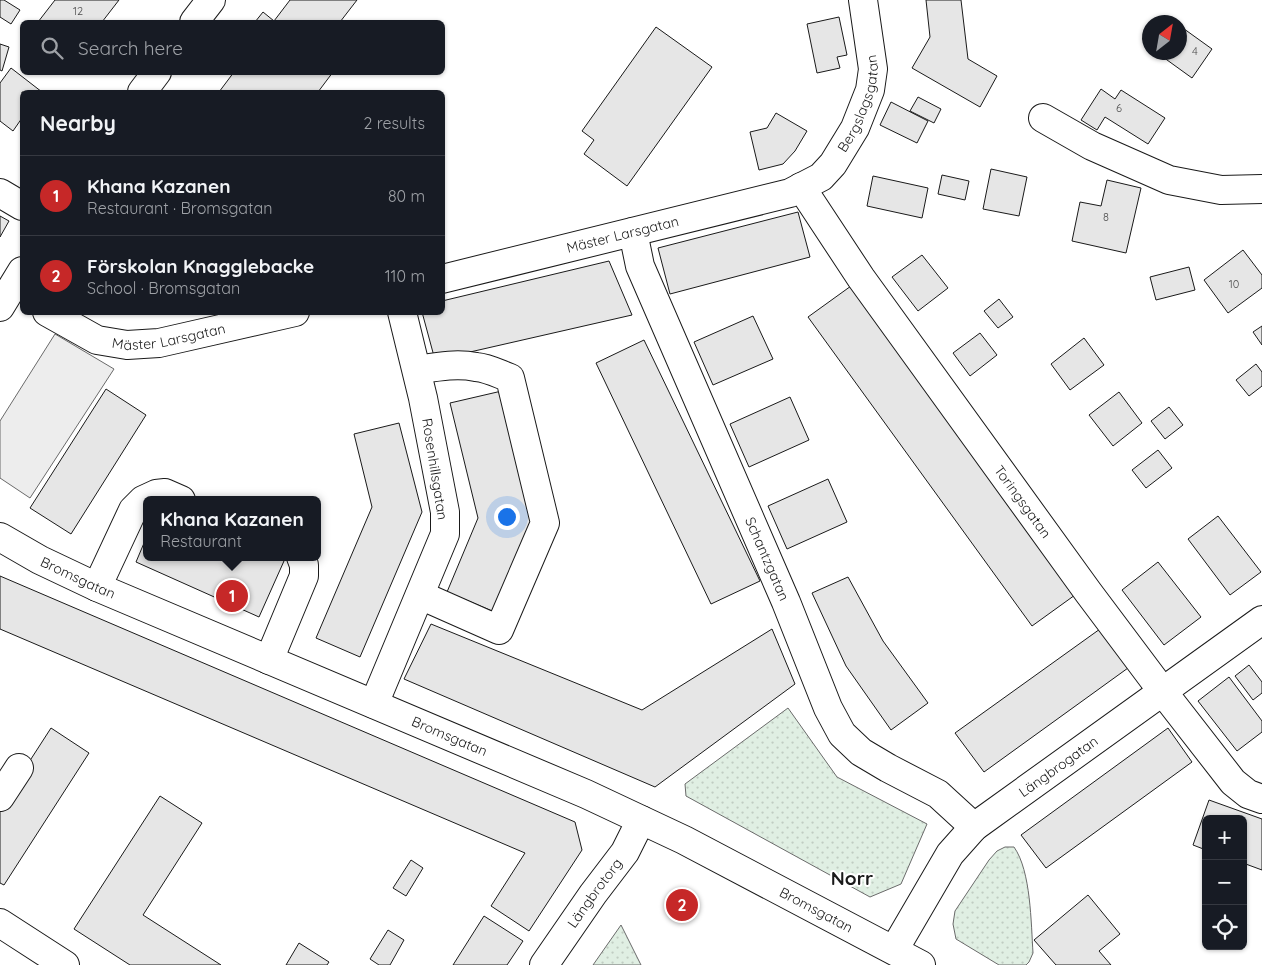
<!DOCTYPE html>
<meta charset="utf-8">
<style>
body{margin:0;font-family:Quicksand,sans-serif;background:#242831;color:#f1f3f6}
.controls{position:absolute;right:15px;bottom:15px;display:grid;overflow:hidden;border-radius:8px;box-shadow:0 1px 4px #0004}
.controls button{width:45px;height:45px;display:grid;place-items:center;padding:0;border:0;border-bottom:1px solid #363941;background:#171b24;color:#f1f3f6;font:25px sans-serif}
.compass{position:absolute;left:1142px;top:15px;width:45px;height:45px;border-radius:50%;background:#171b24;box-shadow:0 1px 4px #0004;rotate:31deg}
.you{position:absolute;left:506px;top:516px;width:18px;height:18px;margin:-12px;border:4px solid #fff;border-radius:50%;background:#1a73e8;box-shadow:0 0 0 8px #1a73e833}
.badge{display:grid;place-items:center;width:32px;height:32px;border-radius:50%;background:#c62828;color:#fff;font-size:16px;font-weight:700}
.pin{position:absolute;translate:-50% -50%;border:2px solid #fff;box-shadow:0 1px 5px #0006}
.popup{position:absolute;left:143px;top:496px;width:178px;height:65px;box-sizing:border-box;display:grid;place-content:center;border-radius:8px;background:#171b24;filter:drop-shadow(0 1px 4px #0005);font-size:16px;white-space:nowrap;color:#9ea1a6}
.popup b{font-size:19px;color:#f1f3f6}
.popup::after{content:'';position:absolute;left:50%;top:100%;margin-left:-10px;border:10px solid transparent;border-top-color:#171b24}
.list{margin:0;padding:0;list-style:none}
h2{display:flex;justify-content:space-between;align-items:center;height:65px;margin:0;padding:0 20px;font-size:21px}
h2 small{font-size:16px;font-weight:400;color:#9ea1a6}
.list li{display:grid;grid-template-columns:32px 1fr auto;gap:15px;align-items:center;box-sizing:border-box;height:80px;padding:0 20px;border-top:1px solid #363941}
.list b{display:block;font-size:19px;white-space:nowrap}
.list p{margin:0;font-size:16px;white-space:nowrap;color:#9ea1a6}
.list em{font-size:16px;font-style:normal;color:#9ea1a6}
.icon{flex:none;width:28px;height:28px;fill:none;stroke:currentColor;stroke-width:2;stroke-linecap:round;stroke-linejoin:round}
.map{position:relative;flex:none;width:1262px;height:965px;overflow:hidden}
.search{position:absolute;background:#171b24;box-shadow:0 1px 4px #0004;left:20px;top:20px;width:425px;height:55px;display:flex;align-items:center;gap:12px;box-sizing:border-box;padding:0 18px;border-radius:8px;color:#9ea1a6;font-size:19px}
.panel{position:absolute;background:#171b24;box-shadow:0 1px 4px #0004;left:20px;top:90px;width:425px;height:225px;border-radius:8px}
.map>svg:first-child{display:block}
.grass{fill:url(#grass-dots);stroke:#6a6a6a}
.parking{fill:#ededed;stroke:#6a6a6a}
.building{fill:#e6e6e6;stroke:#1a1a1a}
.lines{fill:none;stroke-linecap:round;stroke-linejoin:round}
.minor-casing{stroke:#1a1a1a;stroke-width:30}
.minor{stroke:#fff;stroke-width:28}
.labels{text-anchor:middle;stroke-width:4;stroke-linejoin:round;paint-order:stroke}
.number-label{font-size:11px;fill:#4d4d4d}
.street-label{font-size:14px;fill:#1a1a1a;stroke:#fff}
.district-label{font-size:19px;font-weight:bold;fill:#1a1a1a;stroke:#fff}
</style>
<div class="map">
<svg width="1262" height="965" viewBox="0 0 1262 965">
<defs>
<pattern id="grass-dots" width="8" height="8" patternUnits="userSpaceOnUse" patternTransform="scale(1.25)"><rect width="8" height="8" fill="#e0efe3"/><path d="M2 2h.1M6 6h.1" fill="none" stroke="#c0ccc2" stroke-width="1.8" stroke-linecap="round"/></pattern>
</defs>
<rect width="100%" height="100%" fill="#fff"/>
<!-- grass -->
<g class="grass">
<path d="M788 708 837 777 927 824 901 884 870 897 686 796 685 784Z"/>
<path d="M1005 847H1014C1031 871 1031 923 1033 953L1029 962 1026 965H999L956 939 953 924 955 911 989 860 997 851Z"/>
<path d="M621 925 641 965H593Z"/>
</g>
<!-- parking -->
<path class="parking" d="M55 334 114 369 30 498 0 478V421Z"/>
<!-- building -->
<g class="building">
<path d="M0 0H4L20 10 11 24 0 17Z"/>
<path d="M55 0H119L102 22H38Z"/>
<path d="M290 0H357L340 22H255L263 12 274 21Z"/>
<path d="M926 0H961L968 59 997 76 980 107 912 68 930 37Z"/>
<path d="M839 17 847 55 837 57 840 68 817 73 807 24Z"/>
<path d="M1180 26 1212 49 1192 78 1156 52H1180Z"/>
<path d="M656 27 712 67 627 186 584 154 594 140 582 131Z"/>
<path d="M0 44 9 47 2 71 0 70Z"/>
<path d="M11 68 42 92H22V118L13 131 0 121V83Z"/>
<path d="M234 72H333L318 92H219Z"/>
<path d="M1101 89 1115 99 1121 90 1165 118 1148 144 1105 117 1097 130 1081 120Z"/>
<path d="M918 97 941 109 934 123 910 111Z"/>
<path d="M891 102 928 121 917 143 880 125Z"/>
<path d="M776 113 807 131 795 151 783 164 759 170 750 132 767 128Z"/>
<path d="M991 169 1027 177 1019 216 983 209Z"/>
<path d="M942 175 969 181 965 200 938 194Z"/>
<path d="M873 176 928 188 922 218 867 206Z"/>
<path d="M1107 180 1141 188 1126 253 1072 241 1080 202 1101 206Z"/>
<path d="M798 212 810 257 670 294 658 248Z"/>
<path d="M0 216 9 221 0 237Z"/>
<path d="M1243 250 1262 275V288L1228 313 1204 280Z"/>
<path d="M922 255 948 288 918 311 892 277Z"/>
<path d="M609 261 632 315 435 360 422 312H442V301Z"/>
<path d="M1189 267 1195 290 1156 300 1150 277Z"/>
<path d="M851 286 1075 595 1032 626 808 317Z"/>
<path d="M999 299 1013 317 998 328 984 311Z"/>
<path d="M753 316 773 359 713 385 694 342Z"/>
<path d="M1262 326V345L1253 332Z"/>
<path d="M980 333 997 355 970 376 953 353Z"/>
<path d="M1084 338 1104 365 1070 390 1051 364Z"/>
<path d="M644 340 760 581 711 604 596 363Z"/>
<path d="M1256 364 1262 372V386L1249 396 1236 380Z"/>
<path d="M106 389 146 415 71 534 30 508Z"/>
<path d="M506 390 537 518 497 613 447 592 478 518 450 403Z"/>
<path d="M1119 392 1142 423 1113 446 1089 415Z"/>
<path d="M790 397 809 440 749 467 730 424Z"/>
<path d="M1169 407 1183 425 1165 439 1151 421Z"/>
<path d="M399 423 422 512 360 657 316 638 372 507 354 434Z"/>
<path d="M1158 450 1172 468 1146 488 1132 470Z"/>
<path d="M828 479 847 522 787 549 768 506Z"/>
<path d="M1218 516 1261 572 1230 595 1188 539Z"/>
<path d="M147 536V557H275L284 561 259 617 136 562Z"/>
<path d="M1158 562 1201 617 1164 645 1122 590Z"/>
<path d="M0 576 575 822 582 850 529 931 491 906 525 853 0 629Z"/>
<path d="M848 577 883 641 928 703 891 730 846 666 812 593Z"/>
<path d="M431 624 642 710 772 629 795 684 655 787 404 679Z"/>
<path d="M1100 629 1128 668 984 772 955 733Z"/>
<path d="M1249 665 1262 682V693L1253 700 1235 676Z"/>
<path d="M1229 677 1262 721V732L1237 751 1198 701Z"/>
<path d="M51 728 89 753 4 885 0 883V807Z"/>
<path d="M1168 728 1192 762 1046 868 1021 835Z"/>
<path d="M160 796 202 823 143 915 221 965H130L74 929Z"/>
<path d="M1209 800 1262 819V870L1243 863V819H1206V850L1193 845Z"/>
<path d="M411 860 423 868 406 896 393 888Z"/>
<path d="M1088 895 1120 934 1099 951 1111 965H1056L1034 940Z"/>
<path d="M484 916 523 941 507 965H453Z"/>
<path d="M388 930 404 940 390 965H379L370 959Z"/>
<path d="M299 943 329 962 327 965H286Z"/>
</g>
<g class="lines">
<defs>
<g id="minor">
<path d="M194 22 211 0"/>
<path d="M142 92 157 72"/>
<path d="M1043 118 1092 146 1169 180 1221 190 1262 189"/>
<path id="s1" d="M801 187 861 278 1088 592 1163 692 1233 782 1248 794 1262 799"/>
<path d="M0 193 22 206"/>
<path id="s2" d="M633 232 640 266 786 602 828 708 842 734 861 752 888 768 938 794 974 827"/>
<path id="s3" d="M442 279 790 193 821 177 833 164 855 128 870 90 873 69 863 0"/>
<path d="M0 307 22 271"/>
<path id="s4" d="M47 312 97 340 127 345 159 343 295 312"/>
<path d="M417 370C436 367 456 363 476 367 488 368 499 374 510 378L545 523 499 630 420 595"/>
<path id="s5" d="M0 537 40 560 97 587 586 794 684 840 921 965"/>
<path d="M97 587 133 510 143 500 156 494 165 493 181 500"/>
<path d="M269 660 304 576V565L301 557"/>
<path d="M374 704 445 534V512L423 398 402 312"/>
<path d="M0 797 19 768"/>
<path d="M0 923 65 965"/>
<path id="s6" d="M894 950 950 854 974 827 1262 620"/>
<path id="s7" d="M544 965 593 894 625 852 641 820"/>
</g>
</defs>
<!-- minor casing -->
<use href="#minor" class="minor-casing"/>
<!-- minor -->
<use href="#minor" class="minor"/>
</g>
<g class="labels">
<!-- number labels -->
<g class="number-label">
<text x="78" y="15">12</text>
<text x="1195" y="55">4</text>
<text x="1119" y="112">6</text>
<text x="1106" y="221">8</text>
<text x="1234" y="288">10</text>
</g>
<!-- street labels -->
<g class="street-label">
<text dy="5" stroke="none"><textPath href="#s3" startOffset="478">Bergslagsgatan</textPath></text>
<text dy="5" stroke="none"><textPath href="#s3" startOffset="186">Mäster Larsgatan</textPath></text>
<text dy="5" stroke="none"><textPath href="#s4" startOffset="130">Mäster Larsgatan</textPath></text>
<text transform="translate(435 469) rotate(81)" y="5">Rosenhillsgatan</text>
<text dy="5" stroke="none"><textPath href="#s1" startOffset="385">Toringsgatan</textPath></text>
<text dy="5" stroke="none"><textPath href="#s2" startOffset="354">Schantzgatan</textPath></text>
<text dy="5" stroke="none"><textPath href="#s5" startOffset="88">Bromsgatan</textPath></text>
<text dy="5" stroke="none"><textPath href="#s5" startOffset="492">Bromsgatan</textPath></text>
<text dy="5" stroke="none"><textPath href="#s6" startOffset="251">Längbrogatan</textPath></text>
<text dy="5" stroke="none"><textPath href="#s7" startOffset="88">Längbrotorg</textPath></text>
<text dy="5" stroke="none"><textPath href="#s5" startOffset="898">Bromsgatan</textPath></text>
</g>
<!-- district labels -->
<g class="district-label">
<text x="852" y="885">Norr</text>
</g>
</g>
</svg>
<div class="controls">
<button>+</button>
<button>−</button>
<button><svg class="icon" aria-label="locate" viewBox="0 0 24 24"><circle cx="12" cy="12" r="6"/><path d="M12 2v4M12 18v4M2 12h4M18 12h4"/></svg></button>
</div>
<svg class="compass" viewBox="-18 -18 36 36"><path d="M0-13l5 13h-10z" fill="#e53935"/><path d="M0 13l5-13h-10z" fill="#9ea1a6"/></svg>
<div class="you"></div>
<div class="pin badge" style="left:232px;top:596px">1</div>
<div class="popup"><b>Khana Kazanen</b>Restaurant</div>
<div class="pin badge" style="left:682px;top:905px">2</div>
<div class="search"><svg class="icon" aria-label="search" viewBox="0 0 24 24"><circle cx="10" cy="10" r="6"/><path d="M15 15l6 6"/></svg>Search here</div>
<section class="panel">
<h2>Nearby<small>2 results</small></h2>
<ul class="list">
<li><span class="badge">1</span><div><b>Khana Kazanen</b><p>Restaurant · Bromsgatan</p></div><em>80 m</em></li>
<li><span class="badge">2</span><div><b>Förskolan Knagglebacke</b><p>School · Bromsgatan</p></div><em>110 m</em></li>
</ul>
</section>
</div>
